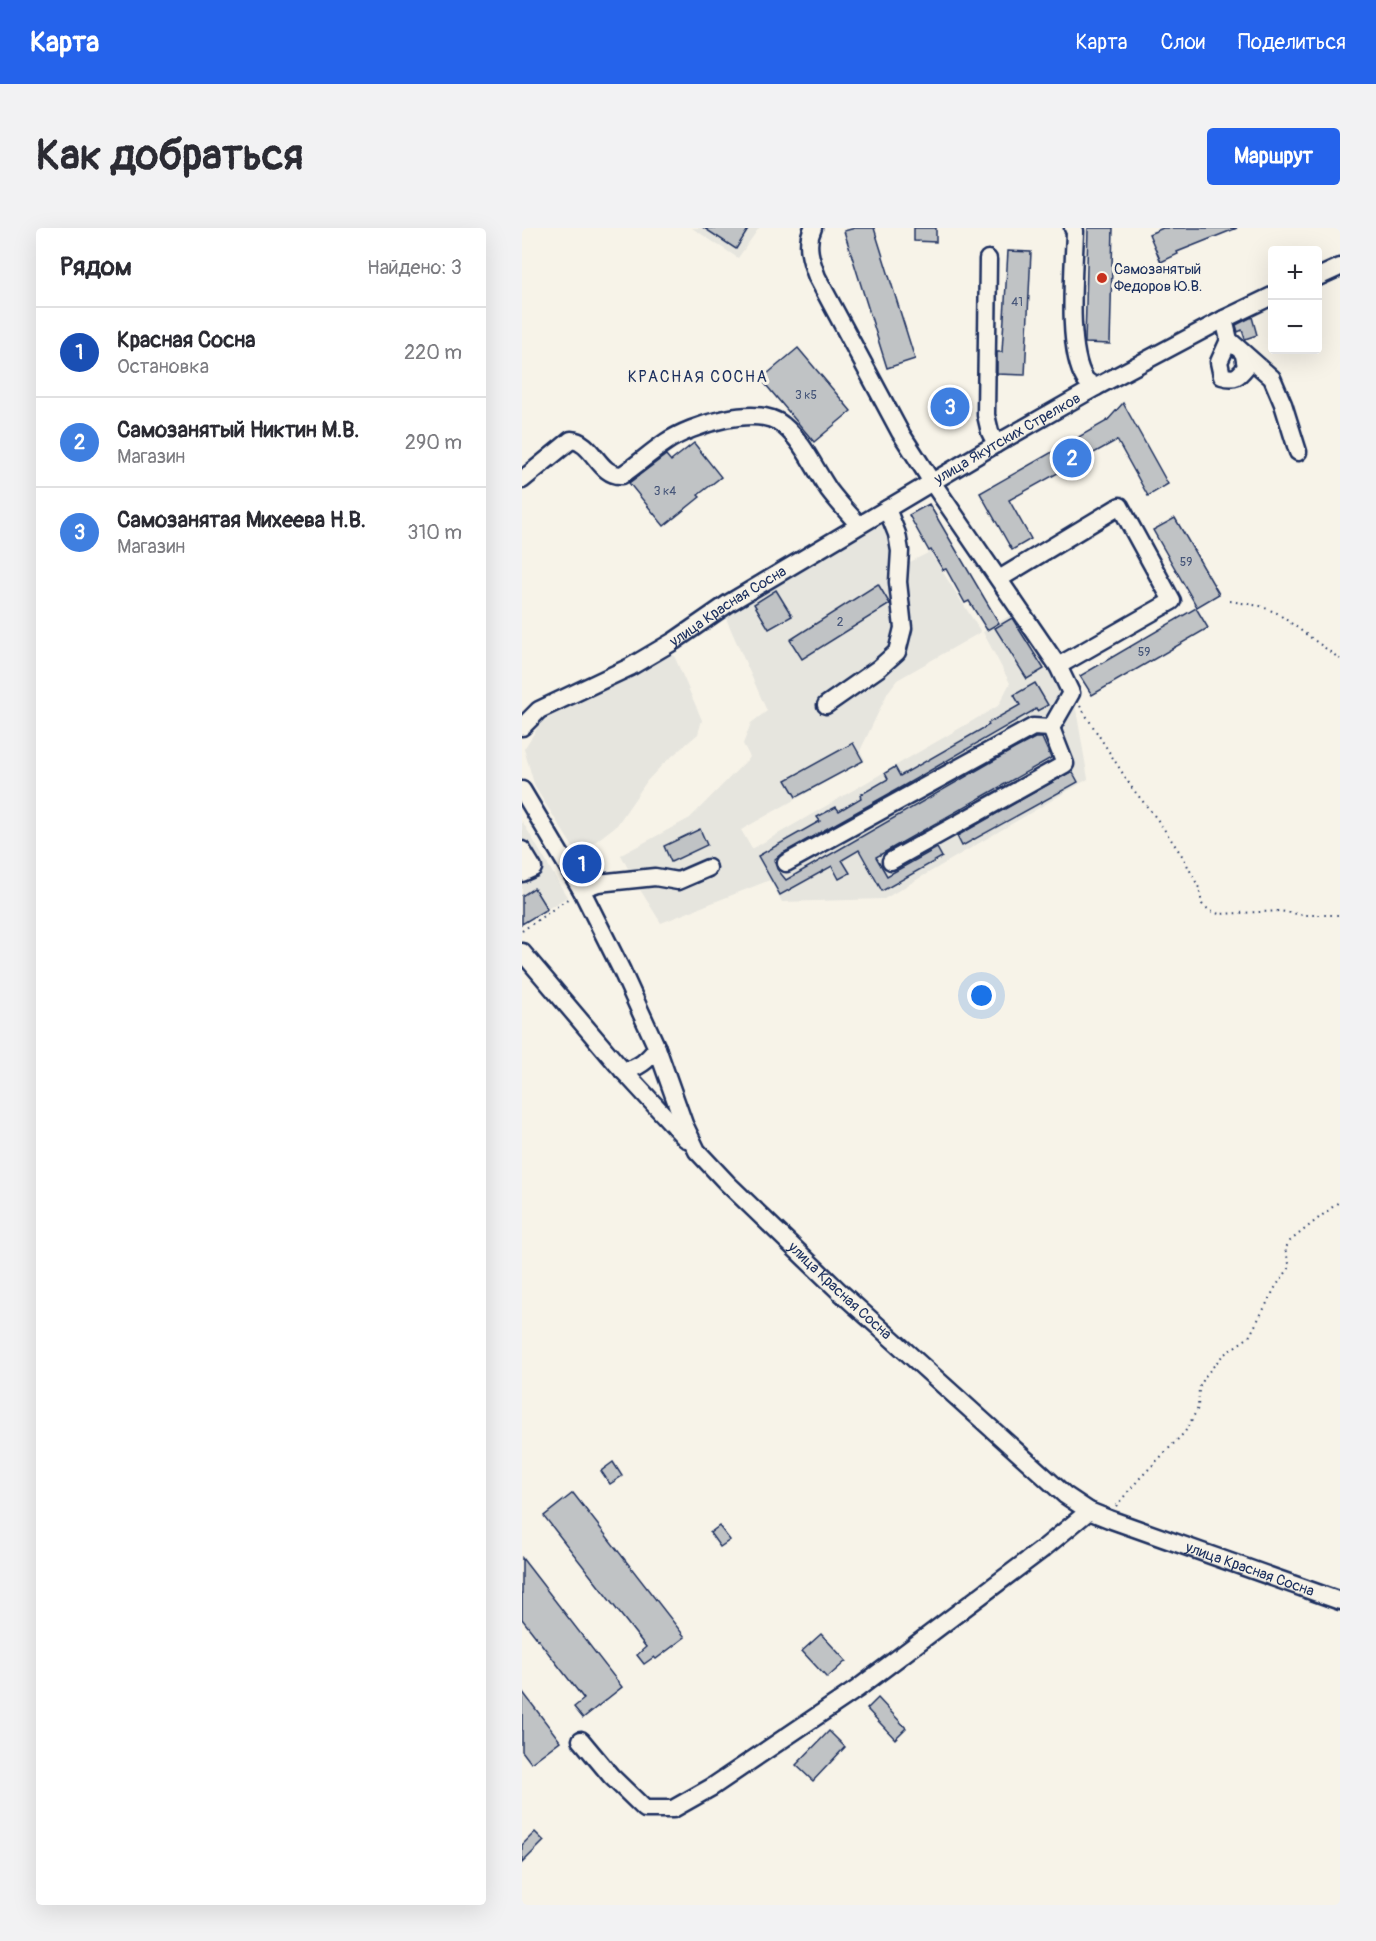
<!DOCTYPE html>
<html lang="ru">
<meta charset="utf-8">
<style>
body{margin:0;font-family:Pangolin,sans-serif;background:#f2f2f3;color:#2b2b33}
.controls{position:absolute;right:18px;top:18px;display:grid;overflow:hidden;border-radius:6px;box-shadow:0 6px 24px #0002}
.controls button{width:54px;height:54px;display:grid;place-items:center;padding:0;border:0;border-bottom:2px solid #e1e1e2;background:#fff;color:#2b2b33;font:30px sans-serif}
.you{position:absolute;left:460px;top:768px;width:21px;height:21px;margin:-15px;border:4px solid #fff;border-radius:50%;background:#1a73e8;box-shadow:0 0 0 9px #1a73e833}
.badge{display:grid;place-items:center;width:39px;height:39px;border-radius:50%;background:#2563eb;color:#fff;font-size:20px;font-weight:700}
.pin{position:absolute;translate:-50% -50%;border:3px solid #fff;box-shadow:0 2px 6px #0006}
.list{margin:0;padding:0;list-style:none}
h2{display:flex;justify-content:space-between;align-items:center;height:78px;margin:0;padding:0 24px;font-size:26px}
h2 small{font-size:20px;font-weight:400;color:#7c7c81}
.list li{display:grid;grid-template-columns:39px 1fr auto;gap:18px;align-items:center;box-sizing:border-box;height:90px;padding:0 24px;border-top:2px solid #e1e1e2}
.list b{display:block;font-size:22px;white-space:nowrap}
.list p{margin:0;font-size:20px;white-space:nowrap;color:#7c7c81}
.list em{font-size:20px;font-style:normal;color:#7c7c81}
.map{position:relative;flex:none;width:818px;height:1677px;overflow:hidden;border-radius:6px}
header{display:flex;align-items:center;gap:36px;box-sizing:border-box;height:84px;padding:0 30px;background:#2563eb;color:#fff}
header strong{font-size:28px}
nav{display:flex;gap:33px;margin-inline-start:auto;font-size:21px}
.intro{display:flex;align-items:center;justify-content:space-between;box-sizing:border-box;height:144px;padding:0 36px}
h1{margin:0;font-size:42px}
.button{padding:15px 27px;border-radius:6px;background:#2563eb;color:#fff;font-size:21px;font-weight:700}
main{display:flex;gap:36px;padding:0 36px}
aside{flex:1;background:#fff;border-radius:6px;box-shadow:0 6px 24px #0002}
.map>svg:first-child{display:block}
.built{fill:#e6e5de}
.building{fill:#c0c3c5;stroke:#1b2f5e;stroke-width:1.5}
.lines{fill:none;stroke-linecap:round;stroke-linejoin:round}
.minor-casing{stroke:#1b2f5e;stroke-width:21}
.path{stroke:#1b2f5e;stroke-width:2;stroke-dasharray:1.5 4.5;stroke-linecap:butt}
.minor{stroke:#f7f3e8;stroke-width:16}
.poi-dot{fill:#c8321e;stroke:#f7f3e8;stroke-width:2}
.labels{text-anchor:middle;stroke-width:6;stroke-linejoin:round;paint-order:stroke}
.number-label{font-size:12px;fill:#445478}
.poi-label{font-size:15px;fill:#1b2f5e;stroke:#f7f3e8;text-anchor:start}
.street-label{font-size:15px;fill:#1b2f5e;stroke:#f7f3e8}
.neighbourhood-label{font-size:16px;letter-spacing:1.5px;fill:#1b2f5e;stroke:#f7f3e8}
</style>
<header>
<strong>Карта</strong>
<nav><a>Карта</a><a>Слои</a><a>Поделиться</a></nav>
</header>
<div class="intro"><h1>Как добраться</h1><a class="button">Маршрут</a></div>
<main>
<aside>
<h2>Рядом<small>Найдено: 3</small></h2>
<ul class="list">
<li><span class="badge" style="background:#1a4fb4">1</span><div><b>Красная Сосна</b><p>Остановка</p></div><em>220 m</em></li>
<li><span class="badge" style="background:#3f7fe0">2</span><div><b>Самозанятый Никтин М.В.</b><p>Магазин</p></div><em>290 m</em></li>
<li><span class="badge" style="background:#3f7fe0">3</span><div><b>Самозанятая Михеева Н.В.</b><p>Магазин</p></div><em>310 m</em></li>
</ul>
</aside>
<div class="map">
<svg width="818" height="1677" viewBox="0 0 818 1677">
<rect width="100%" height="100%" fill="#f7f3e8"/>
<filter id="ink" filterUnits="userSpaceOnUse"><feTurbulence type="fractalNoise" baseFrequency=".0167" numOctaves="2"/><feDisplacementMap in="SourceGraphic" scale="12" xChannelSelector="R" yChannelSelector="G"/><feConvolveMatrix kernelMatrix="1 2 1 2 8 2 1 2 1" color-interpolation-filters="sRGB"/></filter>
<g filter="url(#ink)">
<!-- built -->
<g class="built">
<path d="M170 0H237L216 30Z"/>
<path d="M361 290 380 321 386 335 408 324 459 404 375 452 366 464 338 523 343 532 219 602 230 621 476 478 488 455 461 404 495 383 554 481 566 551 362 671 260 674 248 652 139 695 112 652 99 627 168 590 228 529 221 516 229 495 245 483 202 386Z"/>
<path d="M150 423 180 492 176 506 141 536 125 553 95 597 56 627 13 559 2 521 19 494Z"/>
<path d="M0 593 45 669 0 696Z"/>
</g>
<!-- building -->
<g class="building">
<path d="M182 0H227L214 21Z"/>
<path d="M333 0H352L393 131 365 140 322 3Z"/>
<path d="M392 0H414V14L392 13Z"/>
<path d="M566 0H591L588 116 563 115Z"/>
<path d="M641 0H715L655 24 656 26 639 34 627 6Z"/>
<path d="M486 23 509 24 503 147 475 146V124H480Z"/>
<path d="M730 89 735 107 723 111 720 102 716 104 714 97Z"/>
<path d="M276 120 329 183 292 214 239 151Z"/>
<path d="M439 166 442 190 419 193 416 168Z"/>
<path d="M601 175 646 256 626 268 595 212 487 272 509 311 490 322 458 265 585 193Z"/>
<path d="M172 215 199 249 176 267 178 269 142 298 107 255 144 227 149 233Z"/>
<path d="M407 276 477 395 465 402 447 373 443 375 424 341 421 342 409 322 407 323 387 287Z"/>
<path d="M653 290 697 366 675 379 631 302Z"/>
<path d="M356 356 368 376 280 431 268 412Z"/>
<path d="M254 362 270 388 247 401 232 376Z"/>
<path d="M674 380 686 400 570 467 558 448Z"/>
<path d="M490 390 522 441 505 451 473 400Z"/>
<path d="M513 455 526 477 515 483 514 481 383 557 259 626 252 632 255 641 264 652 492 521 513 510H520L529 530 354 629 365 648 415 620 420 629 360 663 337 622 320 632 328 645 317 651 310 638 258 667 236 628 298 593 295 589 314 579 317 583 339 570 338 567 366 551 363 545 373 539 378 548 467 497 466 495 498 477 492 467Z"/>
<path d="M331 515 341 533 274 569 264 552Z"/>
<path d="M550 543 556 554 440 618 435 608Z"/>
<path d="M178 601 185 617 149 634 142 618Z"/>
<path d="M12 660 25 681 0 696V668Z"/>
<path d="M91 1234 100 1248 88 1256 79 1243Z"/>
<path d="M51 1265 163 1409 134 1431 132 1429 122 1436 115 1427 124 1419 22 1288Z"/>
<path d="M197 1298 208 1312 198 1319 188 1305Z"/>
<path d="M0 1330 100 1459 61 1490 52 1479 62 1471 0 1391Z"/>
<path d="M299 1406 324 1433 305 1450 280 1423Z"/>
<path d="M0 1463 38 1513 9 1535 0 1523Z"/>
<path d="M356 1470 384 1500 373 1511 345 1481Z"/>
<path d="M307 1503 323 1519 291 1553 274 1537Z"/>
<path d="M13 1604 22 1613 0 1635V1617Z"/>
</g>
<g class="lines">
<defs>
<g id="minor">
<path d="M291 0C283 16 289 33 295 49L378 204 410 254 536 438 549 465 529 500"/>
<path d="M551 0 553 3C552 39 544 122 563 151 565 154 571 157 574 159"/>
<path d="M466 31 464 187 468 204 474 216"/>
<path d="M796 49 818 39"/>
<path d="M702 91 707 112 750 150 761 176 776 224"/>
<path d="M707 112 697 134 700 148C713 152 716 149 724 139L722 127"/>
<path d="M0 252 49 212C71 213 77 249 100 247 115 237 129 224 144 214 169 197 237 175 262 198 282 215 292 240 307 262 316 274 327 286 337 297"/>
<path d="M477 351 598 278 650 373 536 438"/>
<path d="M304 477 357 440 375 424 381 400 376 354 378 323 375 306 365 281"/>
<path id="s1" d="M0 499 17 482 108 439 152 413 207 375 474 216 574 159 702 91 750 68"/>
<path id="s2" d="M0 562 59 661 100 743 135 820 162 896 175 923 205 955 317 1063 543 1267 567 1283 587 1291 818 1373"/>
<path d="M0 622 11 640 0 645"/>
<path d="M369 633 543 536 529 500"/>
<path d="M264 635 511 499 529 500"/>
<path d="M59 661 76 655 133 649 156 653 186 640"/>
<path d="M0 724 95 836 164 911"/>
<path d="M101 843C117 840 125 833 135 820"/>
<path d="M59 1512 89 1548 123 1581H151L190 1559 335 1461 522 1320 567 1283"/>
</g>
</defs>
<!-- minor casing -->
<use href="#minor" class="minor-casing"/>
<!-- path -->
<g class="path">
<path d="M708 373 738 378 755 385 818 431"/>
<path d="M558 478 610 560 635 591 661 629 677 660 680 676 688 683 697 686 758 683 781 687H818"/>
<path d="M0 703 47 670"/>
<path d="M594 1278 618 1250 663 1204 676 1180 677 1160 684 1147 701 1127 727 1109 754 1058 768 1039 763 1021 768 1013 818 973"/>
</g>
<!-- minor -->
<use href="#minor" class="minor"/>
</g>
</g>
<!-- markers -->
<circle class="poi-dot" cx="580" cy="50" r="6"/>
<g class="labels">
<!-- number labels -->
<g class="number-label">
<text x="495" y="78">41</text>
<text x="284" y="171">3 к5</text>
<text x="143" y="267">3 к4</text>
<text x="664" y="338">59</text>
<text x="318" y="398">2</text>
<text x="622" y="428">59</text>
</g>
<!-- poi labels -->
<g class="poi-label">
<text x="592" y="46">Самозанятый<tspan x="592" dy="17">Федоров Ю.В.</tspan></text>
</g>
<!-- street labels -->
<g class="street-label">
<text dy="5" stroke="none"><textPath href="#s1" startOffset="566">улица Якутских Стрелков</textPath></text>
<text dy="5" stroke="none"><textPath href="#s1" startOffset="240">улица Красная Сосна</textPath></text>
<text dy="5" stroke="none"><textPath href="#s2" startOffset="602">улица Красная Сосна</textPath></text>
<text dy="5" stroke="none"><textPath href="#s2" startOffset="1106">улица Красная Сосна</textPath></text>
</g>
<!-- neighbourhood labels -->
<g class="neighbourhood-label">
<text x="176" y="154">КРАСНАЯ СОСНА</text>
</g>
</g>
</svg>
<div class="controls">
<button>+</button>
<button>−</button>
</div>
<div class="you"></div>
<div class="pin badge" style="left:60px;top:636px;background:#1a4fb4">1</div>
<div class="pin badge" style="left:550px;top:230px;background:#3f7fe0">2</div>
<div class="pin badge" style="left:428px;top:179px;background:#3f7fe0">3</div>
</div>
</main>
